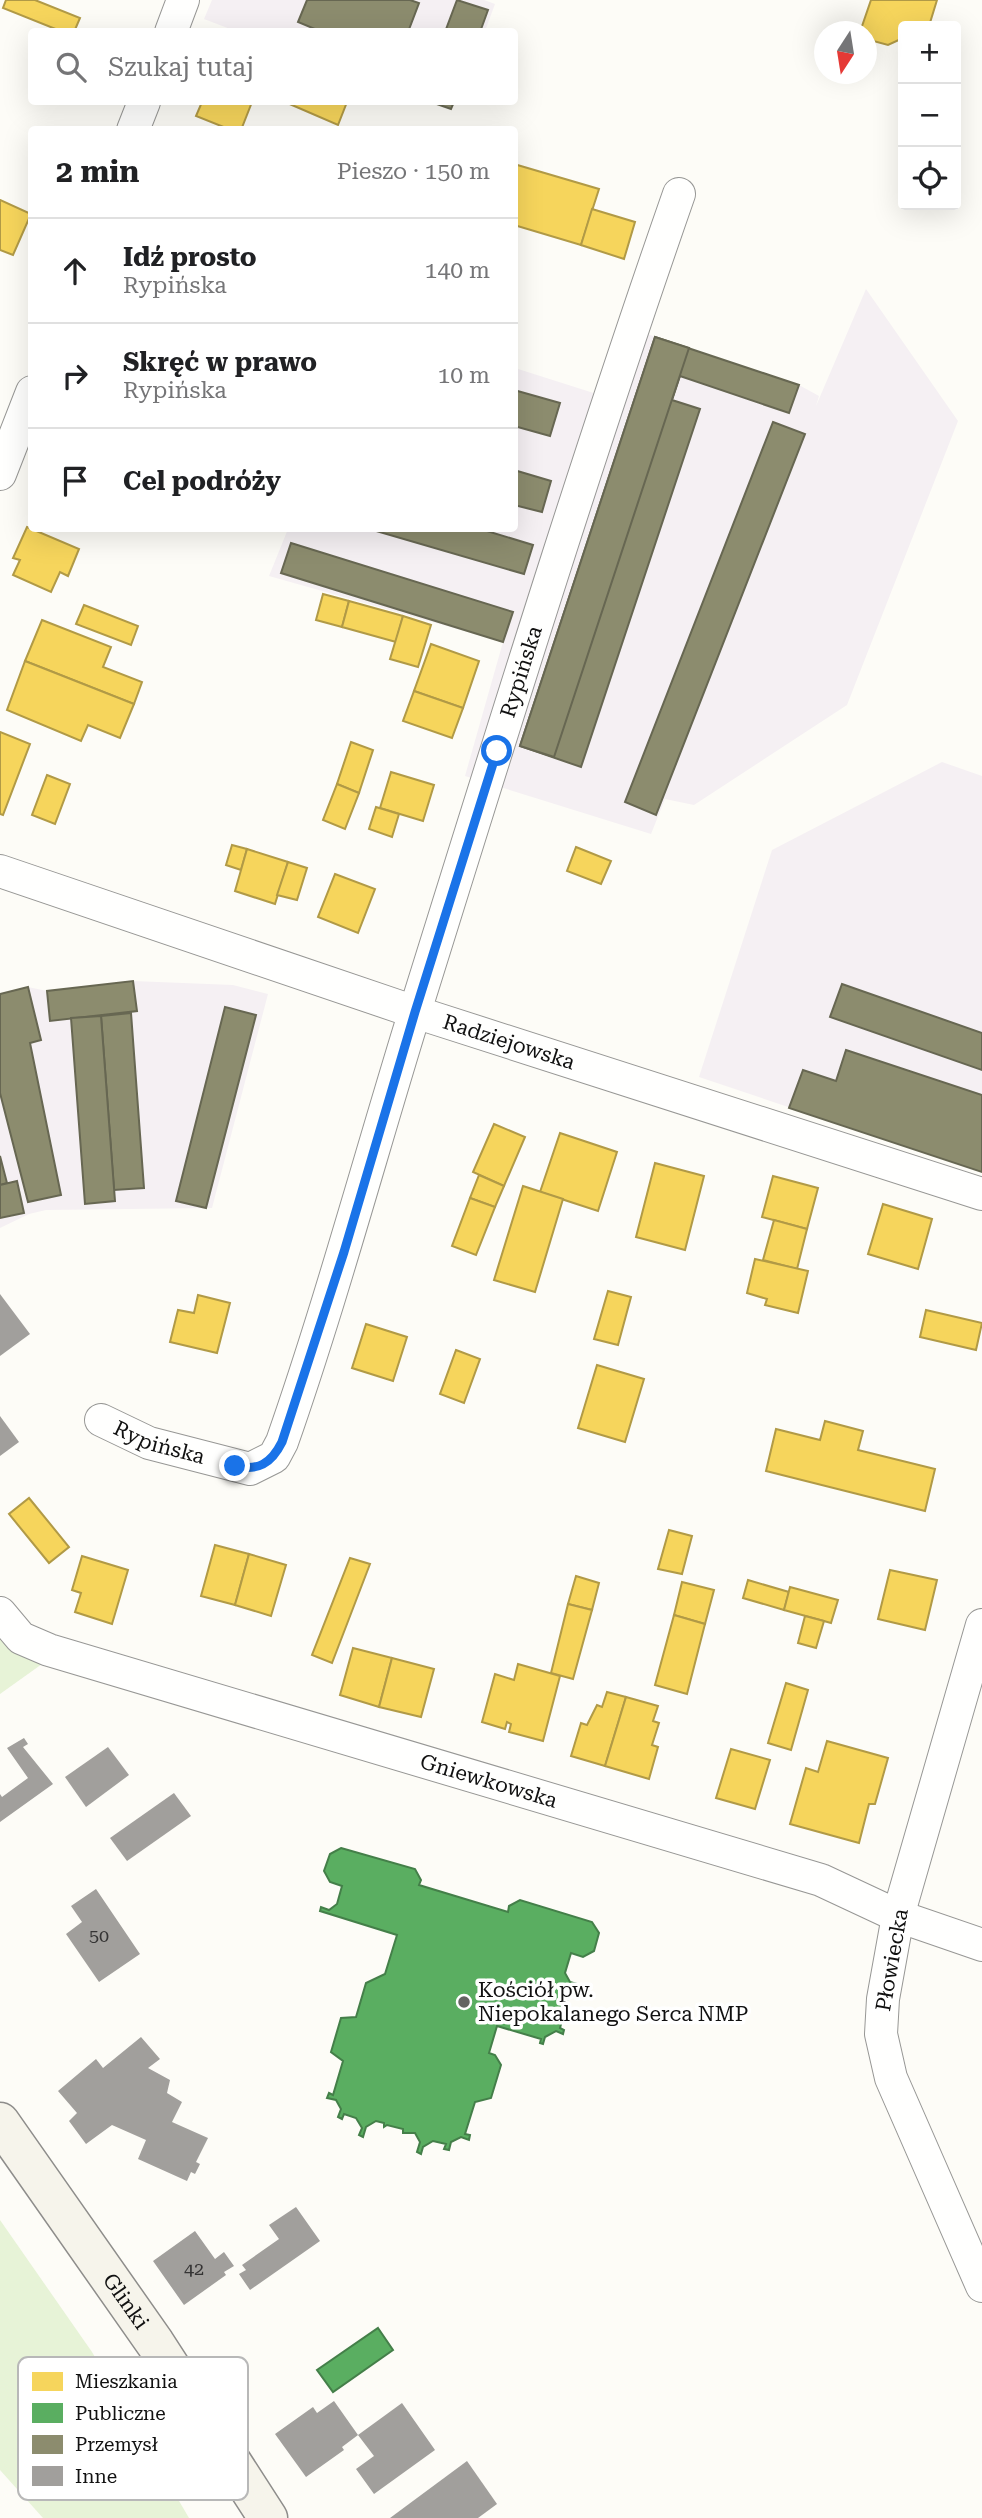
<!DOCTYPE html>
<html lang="pl">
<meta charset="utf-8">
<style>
body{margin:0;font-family:"Roboto Serif",serif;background:#f2f2f2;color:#202124}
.controls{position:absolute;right:21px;top:21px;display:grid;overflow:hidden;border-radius:7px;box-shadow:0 7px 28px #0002}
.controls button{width:63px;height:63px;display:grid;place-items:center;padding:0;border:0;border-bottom:2px solid #e0e0e0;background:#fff;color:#202124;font:35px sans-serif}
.compass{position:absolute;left:814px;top:21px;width:63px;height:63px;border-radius:50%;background:#fff;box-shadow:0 7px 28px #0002;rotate:192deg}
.stop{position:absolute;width:21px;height:21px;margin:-16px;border:5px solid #1a73e8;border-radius:50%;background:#fff}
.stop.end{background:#1a73e8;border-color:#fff;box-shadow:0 2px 7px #0008}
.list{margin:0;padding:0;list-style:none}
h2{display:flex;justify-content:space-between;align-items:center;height:91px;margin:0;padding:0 28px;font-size:30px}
h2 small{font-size:23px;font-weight:400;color:#757577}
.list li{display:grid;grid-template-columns:46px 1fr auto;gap:21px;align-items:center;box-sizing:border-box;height:105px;padding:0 28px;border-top:2px solid #e0e0e0}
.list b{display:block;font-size:26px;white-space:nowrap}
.list p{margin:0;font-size:23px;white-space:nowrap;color:#757577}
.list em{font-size:23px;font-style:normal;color:#757577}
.icon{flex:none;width:38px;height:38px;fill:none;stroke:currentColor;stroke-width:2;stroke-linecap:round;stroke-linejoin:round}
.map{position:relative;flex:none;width:982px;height:2518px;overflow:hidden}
.search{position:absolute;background:#fff;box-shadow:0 7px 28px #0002;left:28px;top:28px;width:490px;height:77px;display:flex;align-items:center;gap:18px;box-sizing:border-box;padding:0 24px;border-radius:7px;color:#757577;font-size:26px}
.panel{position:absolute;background:#fff;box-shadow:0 7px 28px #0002;left:28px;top:126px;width:490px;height:406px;border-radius:7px}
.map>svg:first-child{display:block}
.industrial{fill:#f5f0f3}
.green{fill:#e7f3d7}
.homes{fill:#f6d55c;stroke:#b19a46;stroke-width:2}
.public{fill:#5aae61;stroke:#447f49;stroke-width:2}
.industry{fill:#8c8c6e;stroke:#676752;stroke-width:2}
.building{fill:#a19f9c}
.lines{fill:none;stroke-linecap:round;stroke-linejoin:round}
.street-casing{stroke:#979795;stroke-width:34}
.secondary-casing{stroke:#8e8d8b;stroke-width:41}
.street{stroke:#fffffe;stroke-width:32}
.secondary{stroke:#f6f4eb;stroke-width:38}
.route{stroke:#1a73e8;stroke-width:9}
.poi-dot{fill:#646362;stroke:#fff;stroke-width:2.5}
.labels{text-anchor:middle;stroke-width:7;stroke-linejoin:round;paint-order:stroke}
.number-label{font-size:18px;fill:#353434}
.street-label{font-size:21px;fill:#111;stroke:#fff}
.poi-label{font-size:21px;fill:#111;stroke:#fff;text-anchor:start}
.key{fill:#fff;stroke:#b8b8b8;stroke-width:2}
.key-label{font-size:19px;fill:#111}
</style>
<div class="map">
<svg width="982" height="2518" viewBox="0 0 982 2518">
<rect width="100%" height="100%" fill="#fdfcf7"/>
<!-- industrial -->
<g class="industrial">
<path d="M212 0H484L495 4 485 31 238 32 204 19Z"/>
<path d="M866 289 958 421 847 705 694 805 665 799 651 834 465 776 503 642 269 576 288 529 514 528 515 368 625 403 647 334 799 385 819 396 816 406Z"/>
<path d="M942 762 982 776V1172L699 1077 772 850Z"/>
<path d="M133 981 233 985 268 994 212 1208 46 1210 29 1214 0 1228V994L28 987 47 991Z"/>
</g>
<!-- green -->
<g class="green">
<path d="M0 1637 22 1655 42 1664 0 1694Z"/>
<path d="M0 2220 92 2352 189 2518H43L0 2470Z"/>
</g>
<!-- homes -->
<g class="homes">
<path d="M6 0H35L80 18 74 32H63L3 8Z"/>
<path d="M871 0H937L929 26H903V38L888 45 866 39V32H860Z"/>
<path d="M202 102H252L241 130H231L196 116Z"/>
<path d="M285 102H347L338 125Z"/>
<path d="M514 164 599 189 581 245 514 225Z"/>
<path d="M0 200 31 214 13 255 0 250Z"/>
<path d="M592 209 635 222 624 259 581 245Z"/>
<path d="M27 527 79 549 68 576 60 572 51 592 13 575 20 560 13 558Z"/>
<path d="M323 594 349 601 342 627 316 620Z"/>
<path d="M349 601 403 616 396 642 342 627Z"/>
<path d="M84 605 138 626 131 645 76 624Z"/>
<path d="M403 616 431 625 418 667 390 659Z"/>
<path d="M42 620 111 647 103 667 142 682 134 704 25 661Z"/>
<path d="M431 644 479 661 463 708 414 691Z"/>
<path d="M25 661 134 704 120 738 88 725 81 741 7 710Z"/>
<path d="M414 691 463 708 452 738 403 721Z"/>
<path d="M0 732 30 744 3 815 0 814Z"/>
<path d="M351 742 373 750 359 793 337 784Z"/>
<path d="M391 772 434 785 423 821 380 808Z"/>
<path d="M47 775 70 784 55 824 32 815Z"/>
<path d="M337 784 359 793 345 829 323 820Z"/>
<path d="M376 807 399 814 392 837 369 829Z"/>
<path d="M232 845 247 849 241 870 226 865Z"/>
<path d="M576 847 611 861 601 884 567 871Z"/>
<path d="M247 849 288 862 275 904 235 891Z"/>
<path d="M288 862 307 868 297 900 277 895Z"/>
<path d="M335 874 375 889 358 933 318 917Z"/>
<path d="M494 1124 525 1137 504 1186 473 1172Z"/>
<path d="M560 1133 617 1152 598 1211 540 1192Z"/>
<path d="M655 1163 704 1176 685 1250 636 1237Z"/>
<path d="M479 1175 504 1186 495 1207 470 1198Z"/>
<path d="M773 1176 818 1188 807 1229 762 1217Z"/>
<path d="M523 1186 563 1199 535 1292 494 1280Z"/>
<path d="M470 1198 495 1207 476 1255 452 1246Z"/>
<path d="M883 1204 932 1219 918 1269 868 1254Z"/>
<path d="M774 1220 807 1229 797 1269 763 1260Z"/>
<path d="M755 1259 808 1271 798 1313 765 1305 767 1299 747 1293Z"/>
<path d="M608 1291 631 1297 618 1345 594 1339Z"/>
<path d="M198 1295 230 1303 217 1353 170 1342 178 1310 194 1313Z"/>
<path d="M926 1310 982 1323 976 1350 920 1337Z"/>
<path d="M366 1324 407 1337 393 1381 352 1368Z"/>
<path d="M456 1350 480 1359 464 1403 440 1394Z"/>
<path d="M597 1365 644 1379 625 1442 578 1428Z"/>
<path d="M825 1421 863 1431 858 1450 935 1469 925 1511 766 1471 776 1429 820 1440Z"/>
<path d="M29 1498 69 1547 49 1563 9 1514Z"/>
<path d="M669 1530 692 1536 682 1574 658 1569Z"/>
<path d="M215 1545 249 1554 235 1605 201 1596Z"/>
<path d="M249 1554 286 1565 271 1616 235 1605Z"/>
<path d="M82 1556 128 1570 112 1624 75 1612 81 1593 72 1590Z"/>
<path d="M350 1558 370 1564 332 1663 312 1655Z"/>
<path d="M890 1570 937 1580 925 1630 878 1619Z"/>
<path d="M576 1576 599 1583 592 1610 568 1604Z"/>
<path d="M748 1580 789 1592 784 1610 743 1598Z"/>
<path d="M682 1582 714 1590 705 1624 674 1615Z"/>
<path d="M790 1587 838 1600 831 1623 784 1610Z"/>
<path d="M568 1604 592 1610 573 1679 551 1673Z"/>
<path d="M674 1615 705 1624 687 1694 655 1685Z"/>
<path d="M805 1616 824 1621 816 1648 798 1643Z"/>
<path d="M353 1648 392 1658 379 1707 340 1695Z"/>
<path d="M392 1658 434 1669 421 1717 379 1707Z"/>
<path d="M518 1664 560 1676 543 1741 509 1732 511 1724 507 1722 505 1729 482 1722 495 1674 514 1680Z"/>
<path d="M786 1683 808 1690 791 1750 768 1743Z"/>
<path d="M607 1692 626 1697 605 1766 571 1756 581 1723 587 1725 597 1705 602 1707Z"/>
<path d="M626 1697 658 1706 653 1721 659 1723 652 1745 658 1747 649 1779 605 1766Z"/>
<path d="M827 1741 888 1758 875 1804H869L859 1843 790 1824 806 1768 818 1772Z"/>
<path d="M731 1749 770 1760 755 1809 716 1798Z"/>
</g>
<!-- public -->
<g class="public">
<path d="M341 1848 415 1869 421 1880 419 1885 508 1912 509 1906 520 1900 592 1922 599 1933 594 1951 583 1957 571 1953 565 1973 570 1982 577 1984 575 1988 571 1987 560 2028 564 2030 563 2034 556 2031 545 2037 543 2044 540 2043 541 2039 497 2026 489 2053 495 2055 501 2065 491 2098 475 2102 465 2134 470 2135 469 2140 461 2137 451 2142 449 2150 444 2149 446 2144 433 2141 423 2147 421 2154 417 2152 420 2142 415 2133H403V2129L387 2125 384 2127V2123L376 2121 366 2127 363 2137 359 2135 362 2128 356 2118 344 2114 342 2119 338 2117 341 2109 336 2100 327 2098 329 2093 333 2095 343 2061 331 2052 341 2018 356 2017 366 1983 385 1974 397 1935 320 1911 321 1907 329 1910 337 1904 342 1886 330 1882 324 1871 330 1854Z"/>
<path d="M378 2328 393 2350 333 2392 317 2370Z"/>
</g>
<!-- industry -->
<g class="industry">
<path d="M307 0H410L419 3 408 32H322L298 22Z"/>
<path d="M457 0 488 10 480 32H445Z"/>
<path d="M431 102H454L451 109Z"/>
<path d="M655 337 799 385 789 413 680 376 672 400 700 409 581 767 520 746Z"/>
<path d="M655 337 689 348 554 757 520 746Z"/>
<path d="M514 390 560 403 550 436 514 426Z"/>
<path d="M773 422 805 434 656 815 625 802Z"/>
<path d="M514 470 551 481 542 512 514 505Z"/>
<path d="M366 528H477L533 545 524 574Z"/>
<path d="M291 543 513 612 503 642 281 573Z"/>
<path d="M133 981 137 1011 50 1021 47 991Z"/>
<path d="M842 984 982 1033V1070L830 1017Z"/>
<path d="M28 987 41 1040 30 1043 61 1195 28 1202 0 1093V994Z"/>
<path d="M225 1007 256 1015 206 1208 176 1201Z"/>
<path d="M131 1013 144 1188 114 1190 101 1016Z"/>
<path d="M101 1016 115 1201 85 1204 71 1018Z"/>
<path d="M846 1050 982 1095V1172L789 1108 803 1070 836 1081Z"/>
<path d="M0 1156 7 1183 0 1185Z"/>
<path d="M17 1181 24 1213 0 1218V1185Z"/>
</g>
<!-- building -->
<g class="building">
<path d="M0 1294 30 1334 0 1356Z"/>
<path d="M0 1416 19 1442 0 1456Z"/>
<path d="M24 1738 28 1744 23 1747 53 1784 0 1822V1794L2 1797 28 1778 7 1748Z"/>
<path d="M108 1747 129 1775 86 1807 65 1777Z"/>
<path d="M174 1793 191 1816 127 1861 110 1838Z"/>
<path d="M96 1889 140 1954 99 1982 66 1934 82 1922 71 1906Z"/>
<path d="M141 2037 160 2059 148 2068 170 2080 167 2093 182 2102 172 2122 208 2138 196 2162 200 2164 195 2174 191 2172 187 2181 138 2159 146 2140 112 2125 86 2144 69 2121 77 2113 58 2091 96 2059 103 2068Z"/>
<path d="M296 2207 320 2241 250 2290 239 2274 246 2270 242 2265 279 2239 269 2225Z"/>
<path d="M195 2231 215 2259 224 2252 234 2266 224 2272 226 2275 184 2305 153 2261Z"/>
<path d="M334 2401 358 2435 402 2403 435 2450 374 2494 356 2469 374 2456 358 2435 342 2447 344 2450 306 2477 275 2434 313 2407 317 2413Z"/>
<path d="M467 2461 497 2504 478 2518H390Z"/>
</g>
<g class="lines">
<defs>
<g id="street">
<path d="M171 32 183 0"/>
<path d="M133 130 144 102"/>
<path d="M0 474 32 392"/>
<path id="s1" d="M0 871 415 1012 982 1194"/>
<path id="s2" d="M101 1420 149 1443 250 1469 274 1457 282 1442C332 1299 371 1153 416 1008 501 736 585 463 679 194"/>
<path id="s3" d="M0 1613 21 1638 49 1650 821 1880 898 1916 982 1945"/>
<path d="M982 1625 898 1916 883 1999 881 2034 891 2078 982 2286"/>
</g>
<g id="secondary">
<path id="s4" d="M0 2122 155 2343 268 2518"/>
</g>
</defs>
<!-- street casing -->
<use href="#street" class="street-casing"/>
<!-- secondary casing -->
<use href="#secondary" class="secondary-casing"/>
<!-- street -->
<use href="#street" class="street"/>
<!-- secondary -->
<use href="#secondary" class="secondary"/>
</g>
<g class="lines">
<!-- route -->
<path class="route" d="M235 1466C258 1471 271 1464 282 1442L344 1252 415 1012 497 751"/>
</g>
<!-- markers -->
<circle class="poi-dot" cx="464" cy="2002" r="7"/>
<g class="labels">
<!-- number labels -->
<g class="number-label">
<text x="99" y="1942">50</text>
<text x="194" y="2275">42</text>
</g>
<!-- street labels -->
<g class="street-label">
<text dy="7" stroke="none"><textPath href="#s2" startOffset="1008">Rypińska</textPath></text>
<text dy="7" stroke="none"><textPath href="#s1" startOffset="537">Radziejowska</textPath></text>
<text dy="7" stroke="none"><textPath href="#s2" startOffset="63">Rypińska</textPath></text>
<text dy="7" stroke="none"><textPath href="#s3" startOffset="522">Gniewkowska</textPath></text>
<text transform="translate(892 1960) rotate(-80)" y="7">Płowiecka</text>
<text dy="7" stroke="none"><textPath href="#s4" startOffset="219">Glinki</textPath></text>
</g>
<!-- poi labels -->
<g class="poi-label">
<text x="478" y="1997">Kościół pw.<tspan x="478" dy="24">Niepokalanego Serca NMP</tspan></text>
</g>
</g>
<!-- legend -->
<rect x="18" y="2357" width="230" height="143" rx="10" class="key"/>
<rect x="32" y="2372" width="31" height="19" fill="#f6d55c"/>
<rect x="32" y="2403" width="31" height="20" fill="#5aae61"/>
<rect x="32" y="2435" width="31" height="19" fill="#8c8c6e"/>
<rect x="32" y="2466" width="31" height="20" fill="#a19f9c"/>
<g class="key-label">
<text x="75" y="2388">Mieszkania</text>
<text x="75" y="2420">Publiczne</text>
<text x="75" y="2451">Przemysł</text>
<text x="75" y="2483">Inne</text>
</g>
</svg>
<div class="controls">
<button>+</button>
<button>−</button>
<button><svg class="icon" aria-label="locate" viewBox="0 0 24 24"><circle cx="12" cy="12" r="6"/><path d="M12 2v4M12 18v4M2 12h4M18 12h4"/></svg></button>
</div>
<svg class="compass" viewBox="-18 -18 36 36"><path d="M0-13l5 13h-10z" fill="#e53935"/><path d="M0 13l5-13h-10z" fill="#757577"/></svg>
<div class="stop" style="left:497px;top:751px"></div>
<div class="stop end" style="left:235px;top:1466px"></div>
<div class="search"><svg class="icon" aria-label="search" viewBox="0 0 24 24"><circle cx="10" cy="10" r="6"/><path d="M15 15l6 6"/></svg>Szukaj tutaj</div>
<section class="panel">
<h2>2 min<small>Pieszo · 150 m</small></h2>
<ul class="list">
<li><svg class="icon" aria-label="ahead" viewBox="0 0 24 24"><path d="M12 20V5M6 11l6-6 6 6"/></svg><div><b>Idź prosto</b><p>Rypińska</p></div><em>140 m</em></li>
<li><svg class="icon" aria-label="right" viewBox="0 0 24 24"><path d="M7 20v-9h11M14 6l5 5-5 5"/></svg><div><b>Skręć w prawo</b><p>Rypińska</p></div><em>10 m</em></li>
<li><svg class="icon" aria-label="arrive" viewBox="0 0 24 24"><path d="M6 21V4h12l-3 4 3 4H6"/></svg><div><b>Cel podróży</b></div></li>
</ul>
</section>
</div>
